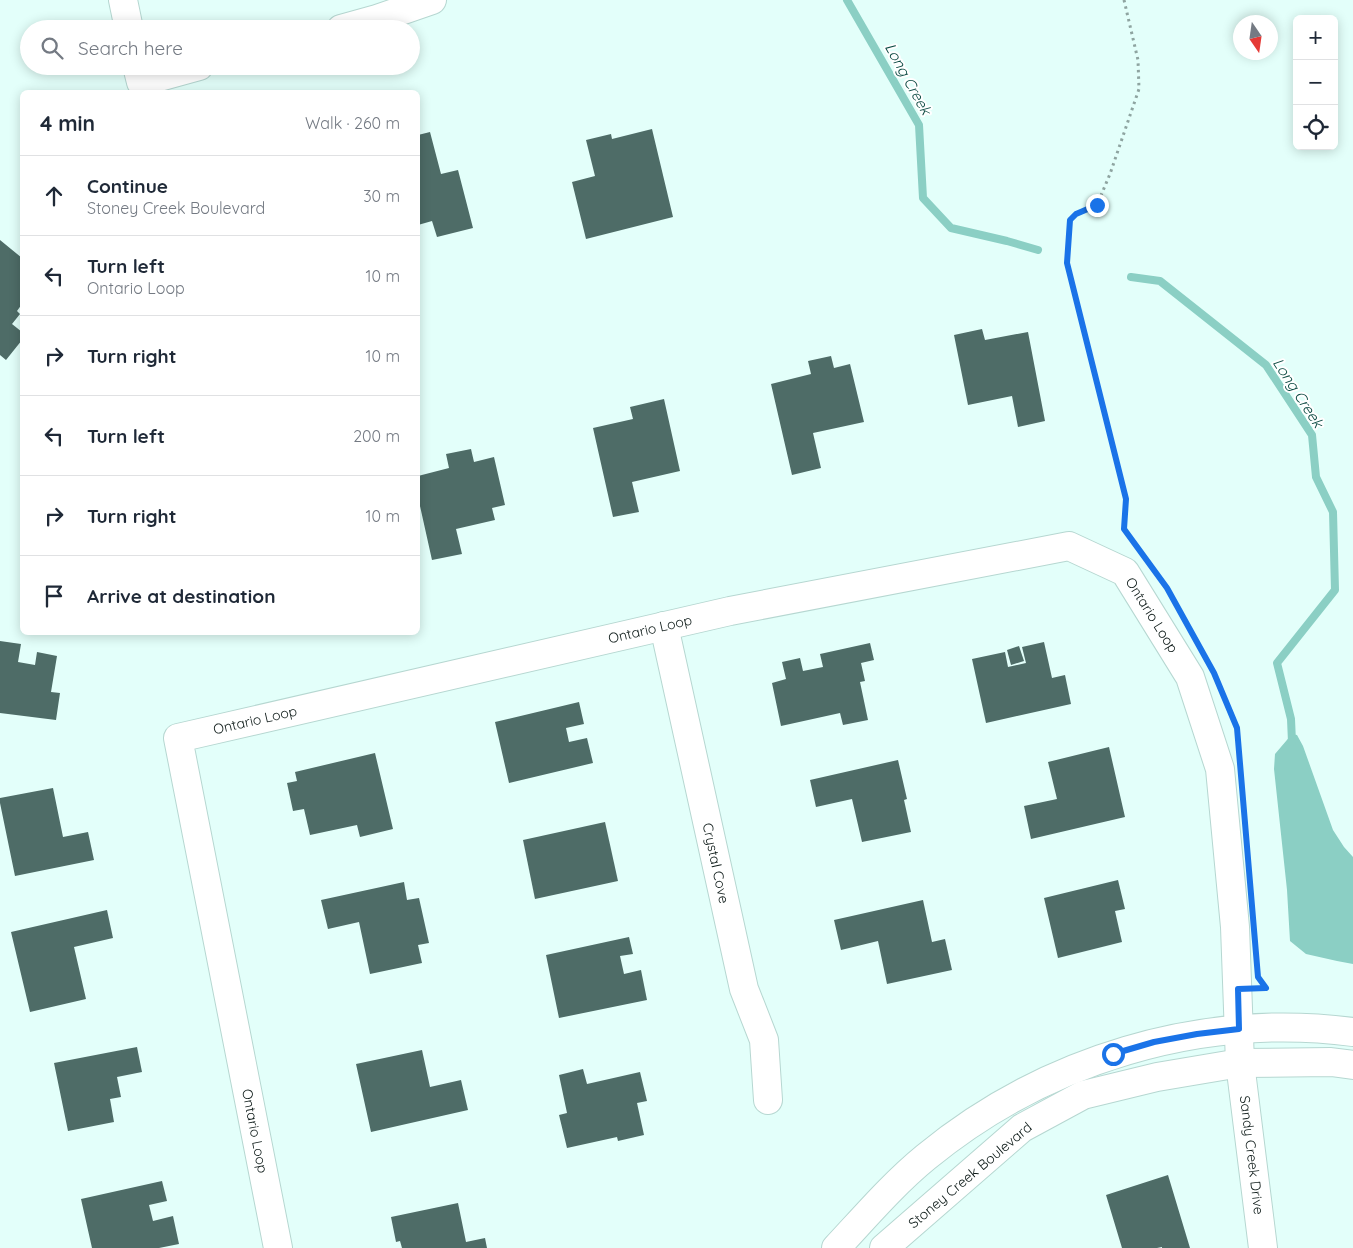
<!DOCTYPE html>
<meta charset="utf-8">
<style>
body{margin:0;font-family:Quicksand,sans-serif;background:#f2f2f3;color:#1f2937}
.controls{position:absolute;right:15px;top:15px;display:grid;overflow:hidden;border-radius:8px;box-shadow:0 2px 12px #0003}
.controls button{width:45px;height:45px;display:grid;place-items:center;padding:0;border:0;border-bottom:1px solid #e0e1e3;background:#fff;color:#1f2937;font:25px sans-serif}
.compass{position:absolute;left:1233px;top:15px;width:45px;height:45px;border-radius:50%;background:#fff;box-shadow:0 2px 12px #0003;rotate:167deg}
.stop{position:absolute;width:15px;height:15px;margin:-11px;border:4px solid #1a73e8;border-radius:50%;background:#fff}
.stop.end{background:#1a73e8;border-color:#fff;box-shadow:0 1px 5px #0008}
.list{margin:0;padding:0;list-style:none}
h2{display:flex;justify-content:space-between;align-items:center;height:65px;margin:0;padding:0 20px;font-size:21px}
h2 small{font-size:16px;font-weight:400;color:#747a83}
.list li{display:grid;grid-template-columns:32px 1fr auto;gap:15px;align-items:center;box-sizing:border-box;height:80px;padding:0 20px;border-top:1px solid #e0e1e3}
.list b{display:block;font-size:19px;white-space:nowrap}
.list p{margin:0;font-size:16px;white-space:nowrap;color:#747a83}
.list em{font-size:16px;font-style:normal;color:#747a83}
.icon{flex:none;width:28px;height:28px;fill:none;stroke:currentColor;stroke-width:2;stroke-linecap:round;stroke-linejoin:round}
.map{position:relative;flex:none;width:1353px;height:1248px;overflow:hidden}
.search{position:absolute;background:#fff;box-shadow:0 2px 12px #0003;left:20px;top:20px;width:400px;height:55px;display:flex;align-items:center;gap:12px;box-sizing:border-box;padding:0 18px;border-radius:28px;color:#747a83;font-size:19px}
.panel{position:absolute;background:#fff;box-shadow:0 2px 12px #0003;left:20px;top:90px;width:400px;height:545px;border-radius:8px}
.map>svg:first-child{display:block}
.water{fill:#8bcfc4}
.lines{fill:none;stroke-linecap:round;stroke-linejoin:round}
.stream{stroke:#8bcfc4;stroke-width:8}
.building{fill:#4e6c67}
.minor-casing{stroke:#b6d7d1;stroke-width:30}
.path{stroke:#8ea4a0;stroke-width:3;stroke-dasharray:2.5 4;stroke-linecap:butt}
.minor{stroke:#fff;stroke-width:28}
.route{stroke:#1a73e8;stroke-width:6}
.labels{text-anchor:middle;stroke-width:4;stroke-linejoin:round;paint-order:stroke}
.street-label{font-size:14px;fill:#0b1816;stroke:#fff}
.water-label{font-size:15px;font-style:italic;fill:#0a4941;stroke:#fff}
</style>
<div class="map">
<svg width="1353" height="1248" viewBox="0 0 1353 1248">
<rect width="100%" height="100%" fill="#e3fffa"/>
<!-- water -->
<path class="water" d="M1292 734 1297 735 1303 746 1333 830 1344 847 1353 857V964L1337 961 1306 954 1290 941 1287 890 1274 769 1275 754Z"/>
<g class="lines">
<!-- stream -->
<g class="stream">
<path d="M847 0 919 125 923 198 951 228 1007 241 1038 250"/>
<path d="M1131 277 1160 281 1266 365 1312 435 1316 477 1333 512 1335 590 1277 663 1291 719 1292 742"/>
</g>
</g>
<!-- building -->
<g class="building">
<path d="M652 129 673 217 586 239 572 182 595 176 586 140 611 134 612 139Z"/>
<path d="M430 132 441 174 458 170 473 228 437 237 432 221 418 225V135Z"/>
<path d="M0 240 22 258V304L17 311 20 314 12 324 22 332V340L6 360 0 355Z"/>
<path d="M982 329 985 340 1028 332 1045 421 1018 427 1012 396 968 405 954 335Z"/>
<path d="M831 356 834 368 850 364 864 422 813 433 821 468 792 475 771 384 811 374 808 361Z"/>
<path d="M664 399 680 471 632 482 639 512 613 517 593 428 633 419 630 407Z"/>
<path d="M471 449 474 462 494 457 505 505 492 508 495 520 456 529 462 554 432 560 418 497V476L449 468 446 454Z"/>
<path d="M0 641 21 644 18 662 35 665 37 652 57 656 51 692 60 693 56 720 0 713Z"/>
<path d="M1044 642 1052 678 1065 675 1071 704 986 723 972 659 1005 652 1008 667 1026 663 1022 647Z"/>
<path d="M870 643 874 660 861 663 865 681 860 682 868 720 843 725 840 713 781 726 772 683 786 679 782 662 800 658 803 671 823 667 820 654Z"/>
<path d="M1019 646 1024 661 1011 665 1007 650Z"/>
<path d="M579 702 584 724 566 728 569 742 587 738 593 763 509 783 495 722Z"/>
<path d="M1109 747 1125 817 1031 839 1024 806 1057 799 1048 762Z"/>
<path d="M375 753 393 829 360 837 357 825 310 835 304 809 293 811 287 783 297 781 295 772Z"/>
<path d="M898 760 907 799 904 800 911 832 862 842 852 799 816 807 810 780Z"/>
<path d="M53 788 63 837 88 832 94 860 15 876 0 803V798Z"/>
<path d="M605 822 618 881 535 899 523 840Z"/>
<path d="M1118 880 1125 909 1115 911 1122 942 1058 958 1044 898Z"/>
<path d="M404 882 407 900 419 898 429 943 418 945 422 963 370 974 359 922 328 929 321 900Z"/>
<path d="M923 900 932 942 945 939 952 970 887 984 878 941 841 950 834 920Z"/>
<path d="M107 910 113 938 74 947 86 999 30 1012 11 932Z"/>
<path d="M629 937 633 954 620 956 624 974 641 970 647 1000 559 1018 546 955Z"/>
<path d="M137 1047 142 1072 117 1077 121 1097 110 1099 114 1122 68 1131 54 1063Z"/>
<path d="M422 1050 430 1087 461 1080 468 1110 371 1132 356 1064Z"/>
<path d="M583 1069 587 1084 640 1072 647 1101 637 1103 644 1135 618 1141 617 1137 567 1148 559 1115 567 1113 559 1075Z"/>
<path d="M1168 1175 1190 1248H1162V1247L1157 1248H1122L1106 1195Z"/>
<path d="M162 1181 167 1201 149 1205 153 1221 173 1216 179 1244 159 1248H92L81 1199Z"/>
<path d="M458 1203 466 1242 485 1238 487 1248H402L400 1241 396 1242 391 1217Z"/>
</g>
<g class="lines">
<defs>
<g id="minor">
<path d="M123 0 129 29"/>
<path d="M341 29 377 19 432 0"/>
<path d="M137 66 141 82 199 66"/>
<path d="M664 626 744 989 764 1040 768 1100"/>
<path d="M278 1248 178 738 730 611 1069 546 1125 572 1190 677 1220 769 1235 927 1240 1063 1263 1248"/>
<path d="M836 1248C865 1217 893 1184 926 1157 1044 1060 1201 1012 1353 1032"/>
<path d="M884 1248 1022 1128 1083 1095 1157 1077 1240 1063 1331 1062 1353 1065"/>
</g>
</defs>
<!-- minor casing -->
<use href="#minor" class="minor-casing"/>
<!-- path -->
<path class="path" d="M1124 0 1138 60 1139 89 1110 174 1097 205 1076 214 1070 220 1067 263 1126 499 1124 529 1137 547"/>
<!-- minor -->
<use href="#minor" class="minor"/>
</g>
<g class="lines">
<!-- route -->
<path class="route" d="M1097 205 1076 214 1070 220 1067 263 1126 499 1124 529 1167 588 1214 673 1237 728 1258 977 1266 988 1238 989 1239 1029 1197 1034 1154 1042 1113 1054"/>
</g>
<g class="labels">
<!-- street labels -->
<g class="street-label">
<text transform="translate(1152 615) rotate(58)" y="5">Ontario Loop</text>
<text transform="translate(650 629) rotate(-13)" y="5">Ontario Loop</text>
<text transform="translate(255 720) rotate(-13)" y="5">Ontario Loop</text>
<text transform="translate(716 863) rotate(78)" y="5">Crystal Cove</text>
<text transform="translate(255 1131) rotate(79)" y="5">Ontario Loop</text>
<text transform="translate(1252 1155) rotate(83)" y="5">Sandy Creek Drive</text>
<text transform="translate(970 1175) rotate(-40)" y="5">Stoney Creek Boulevard</text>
</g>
<!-- water labels -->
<g class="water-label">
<text transform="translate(908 79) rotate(61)" y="5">Long Creek</text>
<text transform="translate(1298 393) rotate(57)" y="5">Long Creek</text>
</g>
</g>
</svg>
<div class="controls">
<button>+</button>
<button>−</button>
<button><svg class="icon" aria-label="locate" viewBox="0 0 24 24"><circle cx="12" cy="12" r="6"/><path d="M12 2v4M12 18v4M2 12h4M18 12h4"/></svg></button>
</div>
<svg class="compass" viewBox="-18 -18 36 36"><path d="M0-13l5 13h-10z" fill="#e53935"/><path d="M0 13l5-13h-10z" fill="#747a83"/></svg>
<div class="stop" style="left:1113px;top:1054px"></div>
<div class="stop end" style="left:1097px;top:205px"></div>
<div class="search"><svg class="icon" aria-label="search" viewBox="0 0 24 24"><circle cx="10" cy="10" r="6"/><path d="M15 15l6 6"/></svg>Search here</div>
<section class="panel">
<h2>4 min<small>Walk · 260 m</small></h2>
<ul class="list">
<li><svg class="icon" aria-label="ahead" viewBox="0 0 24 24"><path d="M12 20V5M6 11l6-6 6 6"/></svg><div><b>Continue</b><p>Stoney Creek Boulevard</p></div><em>30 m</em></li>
<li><svg class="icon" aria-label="left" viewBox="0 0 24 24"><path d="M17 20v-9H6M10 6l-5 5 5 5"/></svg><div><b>Turn left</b><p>Ontario Loop</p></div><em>10 m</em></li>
<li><svg class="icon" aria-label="right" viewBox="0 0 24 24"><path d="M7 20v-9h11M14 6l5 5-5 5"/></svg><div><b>Turn right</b></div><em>10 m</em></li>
<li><svg class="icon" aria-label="left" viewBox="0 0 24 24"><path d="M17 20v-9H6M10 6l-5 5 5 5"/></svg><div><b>Turn left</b></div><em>200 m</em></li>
<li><svg class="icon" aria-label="right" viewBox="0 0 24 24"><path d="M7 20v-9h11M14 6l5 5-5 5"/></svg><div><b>Turn right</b></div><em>10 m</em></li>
<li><svg class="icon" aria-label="arrive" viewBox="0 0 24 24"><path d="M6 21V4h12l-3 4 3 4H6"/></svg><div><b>Arrive at destination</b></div></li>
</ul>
</section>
</div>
